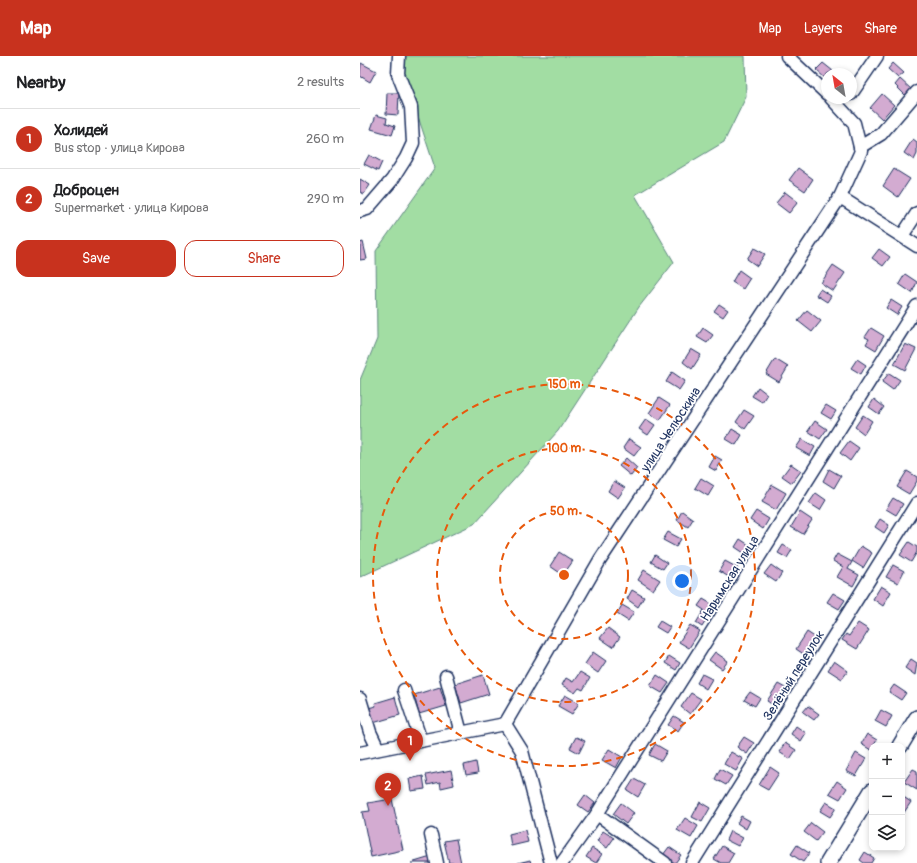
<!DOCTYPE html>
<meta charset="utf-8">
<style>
body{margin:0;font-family:Pangolin,sans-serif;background:#f2f2f2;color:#202124}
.controls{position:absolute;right:12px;bottom:12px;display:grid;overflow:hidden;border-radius:8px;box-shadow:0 2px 6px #0003}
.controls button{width:36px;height:36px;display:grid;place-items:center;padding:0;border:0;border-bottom:1px solid #e0e0e0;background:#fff;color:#202124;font:20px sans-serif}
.compass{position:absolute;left:461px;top:12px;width:36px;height:36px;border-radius:50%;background:#fff;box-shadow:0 2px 6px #0003;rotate:329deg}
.you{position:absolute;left:322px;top:525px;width:14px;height:14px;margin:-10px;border:3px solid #fff;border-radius:50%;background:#1a73e8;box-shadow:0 0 0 6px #1a73e833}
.badge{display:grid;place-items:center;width:26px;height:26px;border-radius:50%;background:#c8321e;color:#fff;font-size:13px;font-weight:700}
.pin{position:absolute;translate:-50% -33px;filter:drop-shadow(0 1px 2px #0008)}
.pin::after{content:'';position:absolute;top:21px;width:14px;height:12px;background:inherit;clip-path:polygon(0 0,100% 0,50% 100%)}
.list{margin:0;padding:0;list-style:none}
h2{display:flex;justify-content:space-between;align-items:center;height:52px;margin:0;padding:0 16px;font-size:17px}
h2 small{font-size:13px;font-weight:400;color:#757577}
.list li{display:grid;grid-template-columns:26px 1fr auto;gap:12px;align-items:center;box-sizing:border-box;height:60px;padding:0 16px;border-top:1px solid #e0e0e0}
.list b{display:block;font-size:15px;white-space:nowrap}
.list p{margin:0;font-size:13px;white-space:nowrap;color:#757577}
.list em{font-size:13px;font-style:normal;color:#757577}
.actions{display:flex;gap:8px;padding:12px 16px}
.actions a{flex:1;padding:9px 0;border:1px solid #c8321e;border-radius:12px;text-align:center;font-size:14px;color:#c8321e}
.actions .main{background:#c8321e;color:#fff}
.icon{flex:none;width:22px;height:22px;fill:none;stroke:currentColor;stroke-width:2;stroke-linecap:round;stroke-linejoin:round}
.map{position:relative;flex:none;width:557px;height:807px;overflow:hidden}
header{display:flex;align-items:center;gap:24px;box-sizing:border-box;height:56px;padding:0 20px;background:#c8321e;color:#fff}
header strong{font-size:19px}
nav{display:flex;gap:22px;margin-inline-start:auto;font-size:14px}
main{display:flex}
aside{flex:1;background:#fff}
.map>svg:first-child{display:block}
.green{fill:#a2dda3;stroke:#5e8680}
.building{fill:#d3abd1;stroke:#1b2f5e}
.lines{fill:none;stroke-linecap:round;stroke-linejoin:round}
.minor-casing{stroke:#1b2f5e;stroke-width:15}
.major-casing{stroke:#1b2f5e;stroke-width:18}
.minor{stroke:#fff;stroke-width:12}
.major{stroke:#fff;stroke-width:15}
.ring{fill:none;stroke:#e8590c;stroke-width:2;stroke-dasharray:7 5}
.labels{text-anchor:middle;stroke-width:3.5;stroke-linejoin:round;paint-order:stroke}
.street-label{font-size:13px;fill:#1b2f5e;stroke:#fff}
.centre{fill:#e8590c;stroke:#fff;stroke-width:2}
.ring-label{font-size:12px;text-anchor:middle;font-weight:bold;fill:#e8590c;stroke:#fff;stroke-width:3.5;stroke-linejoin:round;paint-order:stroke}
</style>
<header>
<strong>Map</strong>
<nav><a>Map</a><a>Layers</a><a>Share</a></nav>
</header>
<main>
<aside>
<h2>Nearby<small>2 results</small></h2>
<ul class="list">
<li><span class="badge">1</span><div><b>Холидей</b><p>Bus stop · улица Кирова</p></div><em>260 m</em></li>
<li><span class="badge">2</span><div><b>Доброцен</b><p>Supermarket · улица Кирова</p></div><em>290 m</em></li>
</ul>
<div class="actions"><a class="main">Save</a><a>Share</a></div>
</aside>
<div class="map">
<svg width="557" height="807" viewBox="0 0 557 807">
<rect width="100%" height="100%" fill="#fff"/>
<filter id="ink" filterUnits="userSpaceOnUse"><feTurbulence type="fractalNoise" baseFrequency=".025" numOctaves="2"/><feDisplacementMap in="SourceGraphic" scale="8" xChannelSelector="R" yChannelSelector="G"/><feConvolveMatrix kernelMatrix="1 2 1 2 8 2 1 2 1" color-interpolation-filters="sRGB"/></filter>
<g filter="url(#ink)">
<!-- green -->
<path class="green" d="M38 0H385L386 41 364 86 275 139 314 206 279 251 198 375 114 468 0 521V324L17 283 16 195 75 112Z"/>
<!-- building -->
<g class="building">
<path d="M1 7 16 15 10 26 0 20Z"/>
<path d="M463 7 473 15 467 18 466 23 456 14Z"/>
<path d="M533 7 544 17 538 22 528 13Z"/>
<path d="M540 23 551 33 545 39 535 29Z"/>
<path d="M27 37H39L38 59 26 58Z"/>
<path d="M522 38 534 49 522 63 510 52Z"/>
<path d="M16 59 27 62 26 67 35 70 32 79 11 73Z"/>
<path d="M553 83 557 86V98L554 104 544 97Z"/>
<path d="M9 99 22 106 18 115 4 108Z"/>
<path d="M438 112 453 123 445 135 429 124Z"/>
<path d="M534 113 550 123 538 141 523 130Z"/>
<path d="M0 123 10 129 4 138 0 136Z"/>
<path d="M425 136 438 146 429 157 416 147Z"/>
<path d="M3 186 7 203 0 204V187Z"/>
<path d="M394 192 405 198 397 210 387 203Z"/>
<path d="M519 193 530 201 523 210 512 202Z"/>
<path d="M473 209 485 217 473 235 461 227Z"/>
<path d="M379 214 390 222 383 233 372 226Z"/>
<path d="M545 218 557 226 552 237 539 228Z"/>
<path d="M460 233 471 240 467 246 456 239Z"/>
<path d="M531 244 542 251 537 259 526 252Z"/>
<path d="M359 248 368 254 363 261 354 255Z"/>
<path d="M447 254 461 265 452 276 438 265Z"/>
<path d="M343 272 353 279 347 287 337 281Z"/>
<path d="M511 272 524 280 516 294 506 288 509 283 505 281Z"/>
<path d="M545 288 556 293 545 314 534 308Z"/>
<path d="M331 293 341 299 332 313 323 306Z"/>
<path d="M415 303 428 311 419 326 406 318Z"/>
<path d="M497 303 506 309 501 318 491 312Z"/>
<path d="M312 316 325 325 319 334 306 326Z"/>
<path d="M529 317 540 324 533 334 522 326Z"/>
<path d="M398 331 407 338 402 346 392 340Z"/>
<path d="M299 342 310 349 300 364 289 357Z"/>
<path d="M514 343 524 351 519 358 509 351Z"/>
<path d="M466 349 476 355 471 363 461 357Z"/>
<path d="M384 354 394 360 385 373 376 366Z"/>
<path d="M503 359 512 365 504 378 495 371Z"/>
<path d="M286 363 295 369 288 379 279 373Z"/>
<path d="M455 365 467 373 460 383 448 375Z"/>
<path d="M372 373 382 379 376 389 366 383Z"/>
<path d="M269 383 281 391 274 400 263 392Z"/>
<path d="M442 383 455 391 450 400 436 392Z"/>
<path d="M489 385 499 392 490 405 480 397Z"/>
<path d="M355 400 362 404 356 415 349 411Z"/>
<path d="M266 402 277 412 271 420 259 410Z"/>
<path d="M431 408 441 415 432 427 422 420Z"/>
<path d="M469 413 481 420 474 432 463 425Z"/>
<path d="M547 415 557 421V425L549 438 537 431Z"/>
<path d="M341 422 354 430 348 440 335 432Z"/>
<path d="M254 425 265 432 258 442 248 435Z"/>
<path d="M412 429 426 437 416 454 402 446Z"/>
<path d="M456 437 466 444 460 454 449 447Z"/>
<path d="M533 442 543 448 536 459 526 453Z"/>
<path d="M322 455 333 463 328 471 317 464Z"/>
<path d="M396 455 409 463 403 473 390 464Z"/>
<path d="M440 456 452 464 443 478 431 471Z"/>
<path d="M520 463 529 469 524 477 515 471Z"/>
<path d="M308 476 321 483 316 491 303 484Z"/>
<path d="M380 483 392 491 387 499 375 491Z"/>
<path d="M549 486 557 491V496L551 506 540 499Z"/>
<path d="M423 489 432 494 427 502 418 497Z"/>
<path d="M501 490 512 497 503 512 492 505Z"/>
<path d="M199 496 213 505 203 519 190 510Z"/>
<path d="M477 498 492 506 488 513 499 519 493 530 477 521 483 511 473 505Z"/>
<path d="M295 499 307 507 303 513 291 506Z"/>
<path d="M365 505 378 512 372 523 359 515Z"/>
<path d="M411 509 422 517 416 526 404 518Z"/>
<path d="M533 509 544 515 538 527 526 521Z"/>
<path d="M284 514 300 524 293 534 278 524Z"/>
<path d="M521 530 531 536 523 550 513 543Z"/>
<path d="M272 534 284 541 278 551 267 543Z"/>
<path d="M473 537 485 544 479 553 467 546Z"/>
<path d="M343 543 355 550 342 571 336 567 344 554 338 550Z"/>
<path d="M262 549 274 556 268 565 257 558Z"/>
<path d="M300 565 310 571 306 577 296 571Z"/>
<path d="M498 567 509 574 497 593 482 584 486 578 489 580Z"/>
<path d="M330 569 340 575 329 592 319 586Z"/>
<path d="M248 572 260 581 253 591 240 582Z"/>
<path d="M447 576 459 584 448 601 436 593Z"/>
<path d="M233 596 246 605 238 617 225 608Z"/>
<path d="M355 596 368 605 362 613 349 604Z"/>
<path d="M309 600 320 607 316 614 305 607Z"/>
<path d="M551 603 557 607 555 619 545 612Z"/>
<path d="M474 605 488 615 482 623 468 614Z"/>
<path d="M220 616 230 622 223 634 219 632 215 637 202 629 206 622 213 626Z"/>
<path d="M342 618 352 623 346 633 337 627Z"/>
<path d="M123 619 129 638 101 647 95 628Z"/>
<path d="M297 619 309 627 302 637 290 630Z"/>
<path d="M418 628 427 633 416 651 407 645Z"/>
<path d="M534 629 546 637 541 644 529 636Z"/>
<path d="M80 631 86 650 59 658 54 639Z"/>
<path d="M390 636 400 642 395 650 384 644Z"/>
<path d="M331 637 341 643 330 658 321 651Z"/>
<path d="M205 639 219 647 212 658 198 650Z"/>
<path d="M35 641 40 659 13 667 8 652 16 650 15 647Z"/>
<path d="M448 650 459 658 454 664 443 656Z"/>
<path d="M521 654 532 660 526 671 515 665Z"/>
<path d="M314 660 324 666 318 675 308 669Z"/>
<path d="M436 670 446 677 441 685 431 678Z"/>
<path d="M507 678 517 684 511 694 501 688Z"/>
<path d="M216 681 225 685 219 697 210 692Z"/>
<path d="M384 681 394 687 387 698 377 691Z"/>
<path d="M425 687 436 694 430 703 419 696Z"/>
<path d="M295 688 307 695 301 705 289 699Z"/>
<path d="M249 693 262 701 256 712 242 704Z"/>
<path d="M371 696 383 703 376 715 364 708Z"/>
<path d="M496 697 506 703 496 720 486 715Z"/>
<path d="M116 706 118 717 106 719 104 709Z"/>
<path d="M410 711 419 717 408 734 399 729Z"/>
<path d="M360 713 372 720 366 729 355 723Z"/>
<path d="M553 713 557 715V734L544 726Z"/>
<path d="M91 714 94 729 81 732 80 726 68 729 66 719Z"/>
<path d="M63 720 65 733 51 735 49 723Z"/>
<path d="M274 723 285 729 278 741 267 734Z"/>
<path d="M477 725 487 732 480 743 469 737Z"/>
<path d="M225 739 235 747 228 756 218 749Z"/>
<path d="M542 740 551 746 543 758 542 757Z"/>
<path d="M32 743 43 794 11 801 2 756 10 755 8 747Z"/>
<path d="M340 746 350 752 342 766 332 761Z"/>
<path d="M466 746 476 752 470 761 460 755Z"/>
<path d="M261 747 274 757 266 768 253 758Z"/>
<path d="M381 760 390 765 386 773 377 767Z"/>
<path d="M325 762 338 770 331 782 317 774Z"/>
<path d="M451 767 463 776 456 785 444 776Z"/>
<path d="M165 774 168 786 151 790 149 778Z"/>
<path d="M243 775 254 782 247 792 237 785Z"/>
<path d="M370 775 383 782 378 790 366 784Z"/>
<path d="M96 783 101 807H89L84 785Z"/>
<path d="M437 789 449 797 443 806 431 798Z"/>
<path d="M362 790 374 797 368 807H361L354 803Z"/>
<path d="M309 791 321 799 315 807 303 799Z"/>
<path d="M232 792 242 798 236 807 226 801Z"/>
<path d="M505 796 514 802 511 807H504L500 804Z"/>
<path d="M71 801 72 807H51Z"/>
<path d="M170 804 171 807H158Z"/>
</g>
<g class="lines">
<defs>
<g id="minor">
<path d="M427 0 467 38"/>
<path d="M491 38 517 0"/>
<path d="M500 91 521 78 557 36"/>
<path d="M480 141 557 190"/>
<path d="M0 155 7 153 32 124 46 102 53 87 51 51 38 18 39 0"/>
<path d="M542 180 557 157"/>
<path d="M86 620 101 677"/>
<path d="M44 634 61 685"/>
<path d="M0 643 10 676 18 693"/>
<path d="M145 668 240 504 480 141 501 95 494 67 471 42"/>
<path d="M145 668 162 695 191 807"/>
<path d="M0 697 145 668"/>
<path d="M237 758 305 807"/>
<path d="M71 779 77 807"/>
<path d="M202 807 237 758 557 250"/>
<path d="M332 807 557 447"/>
</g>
<g id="major">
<path d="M540 690 557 662"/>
<path d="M468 807 512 735"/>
</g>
</defs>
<!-- minor casing -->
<use href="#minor" class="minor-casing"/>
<!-- major casing -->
<use href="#major" class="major-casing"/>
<!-- minor -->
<use href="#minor" class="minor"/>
<!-- major -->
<use href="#major" class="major"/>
</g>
</g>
<!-- distance rings -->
<g class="ring">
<circle cx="204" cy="519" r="64"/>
<circle cx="204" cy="519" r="127"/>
<circle cx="204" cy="519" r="191"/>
</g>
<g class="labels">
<!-- street labels -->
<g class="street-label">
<text transform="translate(310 373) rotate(-57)" y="5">улица Челюскина</text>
<text transform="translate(369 522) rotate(-58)" y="5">Нарымская улица</text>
<text transform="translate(433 619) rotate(-58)" y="5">Зелёный переулок</text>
</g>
</g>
<circle cx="204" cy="519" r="6" class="centre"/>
<g class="ring-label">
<text x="204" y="332">150 m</text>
<text x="204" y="396">100 m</text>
<text x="204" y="459">50 m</text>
</g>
</svg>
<div class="controls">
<button>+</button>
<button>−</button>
<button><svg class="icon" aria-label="layers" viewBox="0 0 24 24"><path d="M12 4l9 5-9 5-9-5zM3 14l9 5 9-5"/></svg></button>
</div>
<svg class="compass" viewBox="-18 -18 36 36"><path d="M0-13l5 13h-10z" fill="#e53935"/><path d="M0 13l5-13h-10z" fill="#757577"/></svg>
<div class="you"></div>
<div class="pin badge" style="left:50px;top:705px">1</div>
<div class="pin badge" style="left:28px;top:750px">2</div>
</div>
</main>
